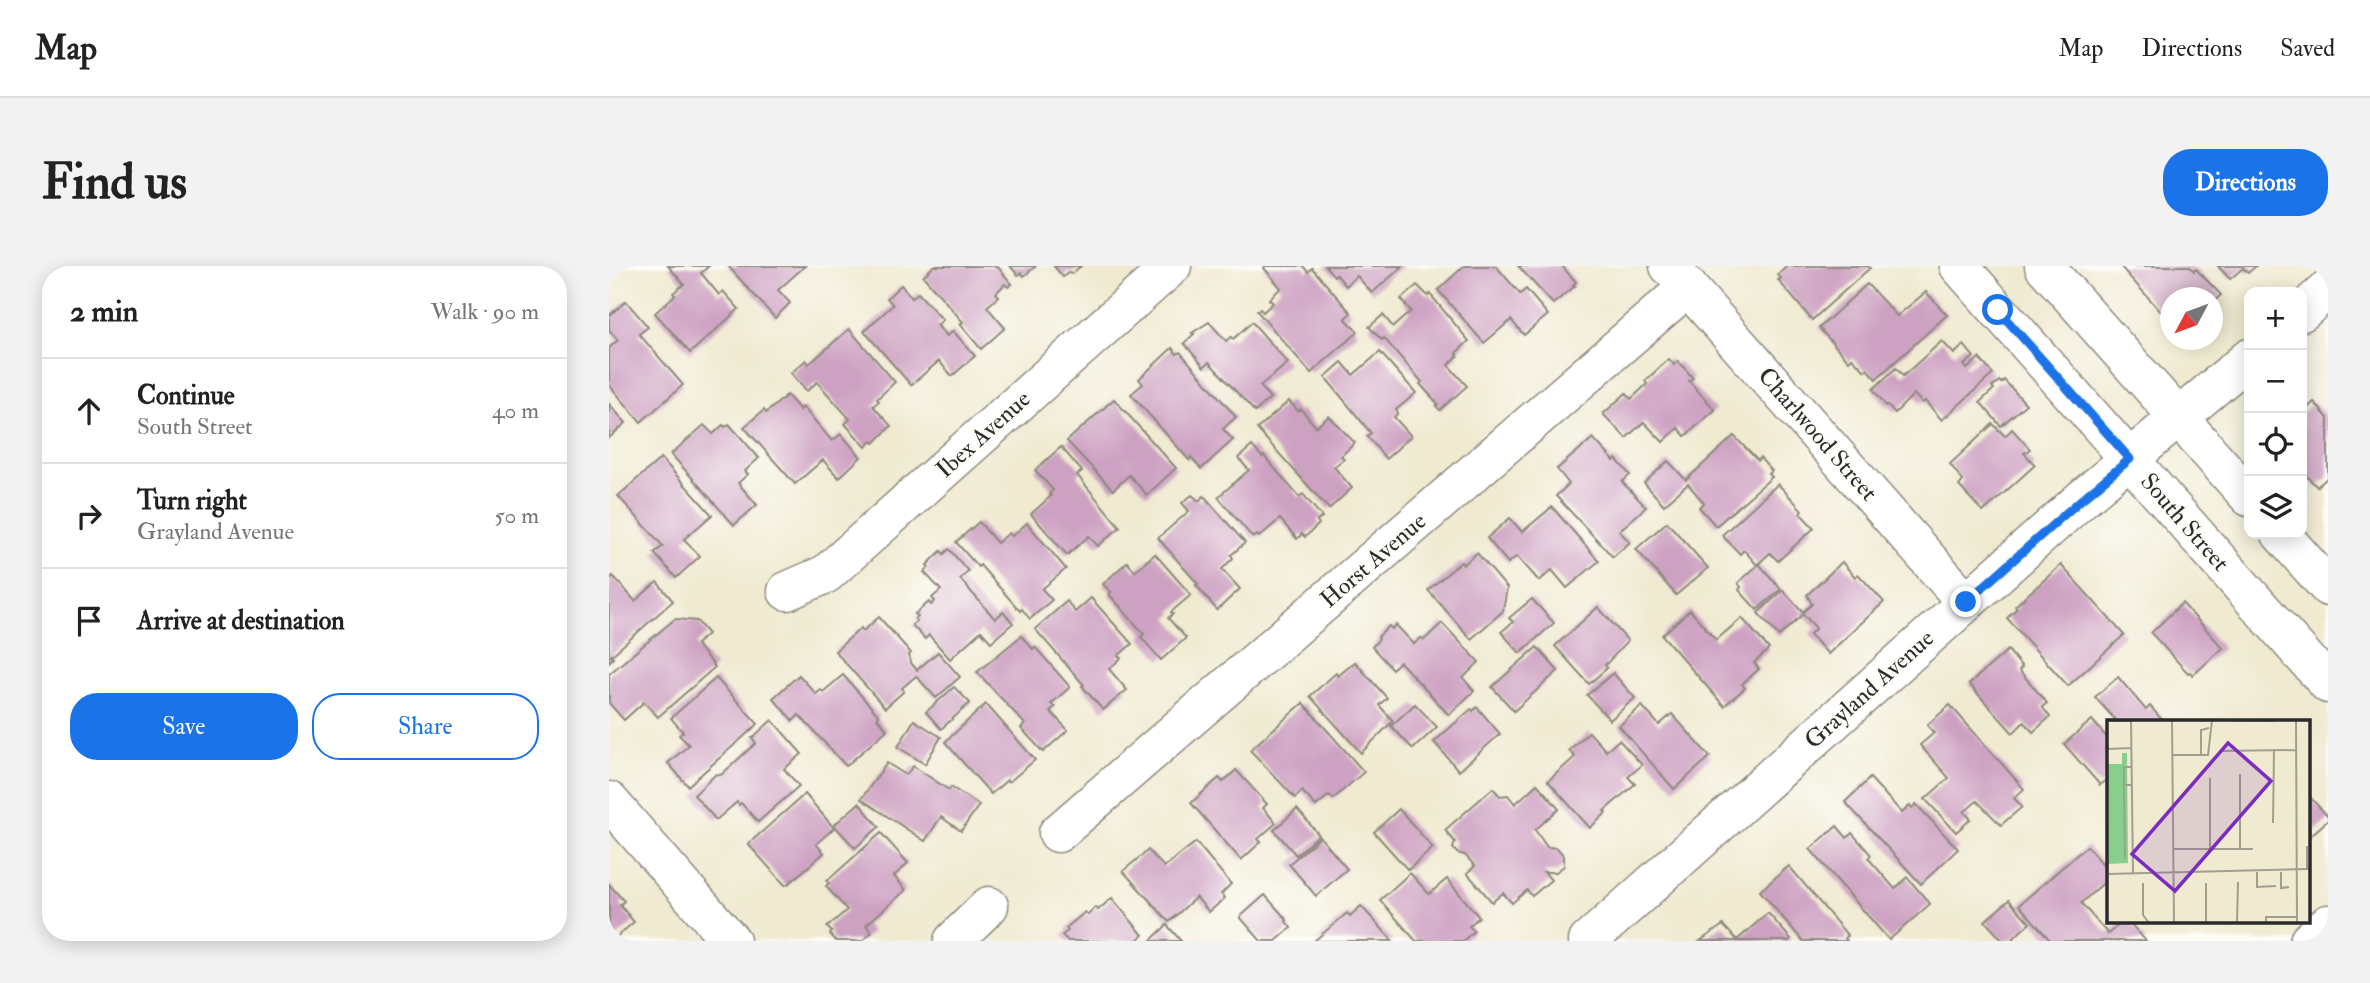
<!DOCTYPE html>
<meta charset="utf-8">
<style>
body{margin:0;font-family:"IM FELL Double Pica",serif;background:#f2f2f2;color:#222}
.controls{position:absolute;right:21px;top:21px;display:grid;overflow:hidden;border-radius:14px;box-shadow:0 4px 18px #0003}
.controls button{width:63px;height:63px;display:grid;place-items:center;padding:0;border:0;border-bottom:2px solid #e0e0e0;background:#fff;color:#222;font:35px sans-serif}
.compass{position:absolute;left:1551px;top:21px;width:63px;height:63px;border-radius:50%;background:#fff;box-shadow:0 4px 18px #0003;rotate:229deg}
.stop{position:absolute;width:21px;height:21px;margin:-16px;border:5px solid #1a73e8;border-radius:50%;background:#fff}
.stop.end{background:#1a73e8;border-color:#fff;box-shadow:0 2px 7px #0008}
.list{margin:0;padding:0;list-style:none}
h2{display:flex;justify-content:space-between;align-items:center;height:91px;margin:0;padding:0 28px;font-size:30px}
h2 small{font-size:23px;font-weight:400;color:#767676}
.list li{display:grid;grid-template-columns:46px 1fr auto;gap:21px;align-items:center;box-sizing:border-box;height:105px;padding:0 28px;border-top:2px solid #e0e0e0}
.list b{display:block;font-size:26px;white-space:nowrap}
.list p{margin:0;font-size:23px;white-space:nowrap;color:#767676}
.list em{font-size:23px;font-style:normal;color:#767676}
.actions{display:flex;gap:14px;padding:21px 28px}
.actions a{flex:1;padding:16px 0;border:2px solid #1a73e8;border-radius:28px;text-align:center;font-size:24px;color:#1a73e8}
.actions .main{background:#1a73e8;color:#fff}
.icon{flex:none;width:38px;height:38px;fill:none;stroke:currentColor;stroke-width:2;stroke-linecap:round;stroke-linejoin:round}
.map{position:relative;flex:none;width:1719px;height:675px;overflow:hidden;border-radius:28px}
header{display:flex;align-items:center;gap:42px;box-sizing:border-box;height:98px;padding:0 35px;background:#fff;border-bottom:2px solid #e0e0e0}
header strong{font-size:33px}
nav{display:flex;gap:38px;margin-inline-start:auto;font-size:24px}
.intro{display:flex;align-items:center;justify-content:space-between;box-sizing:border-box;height:168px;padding:0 42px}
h1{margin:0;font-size:49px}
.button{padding:18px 32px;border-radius:28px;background:#1a73e8;color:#fff;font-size:24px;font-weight:700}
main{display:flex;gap:42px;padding:0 42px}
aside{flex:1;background:#fff;border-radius:28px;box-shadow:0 4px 18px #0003}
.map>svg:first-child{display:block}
.building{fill:#cda1c2}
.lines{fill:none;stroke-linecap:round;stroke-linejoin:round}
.minor-casing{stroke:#8e8a7e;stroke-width:41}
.major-casing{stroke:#8e8a7e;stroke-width:41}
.minor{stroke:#fff;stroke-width:38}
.major{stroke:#fff;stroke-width:38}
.route{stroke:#1a73e8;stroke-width:9}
.labels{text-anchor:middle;stroke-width:5;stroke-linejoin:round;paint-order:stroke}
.street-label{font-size:24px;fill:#2b2b2b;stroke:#fdfcf7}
.inset-road{fill:none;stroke:#a19e8f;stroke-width:2}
.view{fill:#7b2cbf;fill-opacity:0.15;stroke:#7b2cbf;stroke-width:3.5}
.inset-edge{fill:none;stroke:#2b2b2b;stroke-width:3.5}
</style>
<header>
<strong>Map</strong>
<nav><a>Map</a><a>Directions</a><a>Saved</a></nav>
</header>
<div class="intro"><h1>Find us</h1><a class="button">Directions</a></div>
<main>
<aside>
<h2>2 min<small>Walk · 90 m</small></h2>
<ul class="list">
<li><svg class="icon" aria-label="ahead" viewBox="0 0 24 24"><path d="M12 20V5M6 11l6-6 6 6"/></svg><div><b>Continue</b><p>South Street</p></div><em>40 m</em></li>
<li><svg class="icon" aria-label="right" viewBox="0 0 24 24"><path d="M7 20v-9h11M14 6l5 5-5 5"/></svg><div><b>Turn right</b><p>Grayland Avenue</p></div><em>50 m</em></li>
<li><svg class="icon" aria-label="arrive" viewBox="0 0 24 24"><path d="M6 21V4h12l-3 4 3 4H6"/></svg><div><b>Arrive at destination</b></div></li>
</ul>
<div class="actions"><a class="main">Save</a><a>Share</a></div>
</aside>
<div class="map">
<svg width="1719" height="675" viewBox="0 0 1719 675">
<rect width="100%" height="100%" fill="#fdfcf7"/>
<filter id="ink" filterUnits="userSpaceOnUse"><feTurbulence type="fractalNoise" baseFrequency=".0143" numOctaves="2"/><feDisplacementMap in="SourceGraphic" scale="14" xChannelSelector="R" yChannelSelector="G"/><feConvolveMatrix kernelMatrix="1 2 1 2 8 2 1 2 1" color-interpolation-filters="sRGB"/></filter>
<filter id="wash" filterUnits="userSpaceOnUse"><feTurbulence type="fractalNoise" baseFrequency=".00686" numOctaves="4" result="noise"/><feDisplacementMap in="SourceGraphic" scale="28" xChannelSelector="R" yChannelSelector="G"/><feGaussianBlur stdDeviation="1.57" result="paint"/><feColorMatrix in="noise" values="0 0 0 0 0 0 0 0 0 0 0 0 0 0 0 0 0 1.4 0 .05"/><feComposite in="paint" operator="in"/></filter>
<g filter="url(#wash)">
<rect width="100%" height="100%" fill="#f0ead1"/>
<g id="blocks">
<!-- building -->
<g class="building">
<path d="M59 0H100L92 7 110 29 114 25 130 43 81 87 46 47 66 29 64 27 75 18Z"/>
<path d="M119 0H196L169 24 181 37 166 52Z"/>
<path d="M325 0H388L403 18 399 21 396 18 387 27 390 30 378 41 396 62 372 83 351 58 354 56 314 10Z"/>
<path d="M401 0H427L415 10 412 7 409 9Z"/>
<path d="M445 0H472L462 8 460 6 454 11Z"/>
<path d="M656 0H694L699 6 703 2 742 47 736 52 749 66 702 107 648 45 651 43 654 46 664 37 660 33 672 22 655 2Z"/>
<path d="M716 0H794L763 27 748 10 737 20 727 8 725 10Z"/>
<path d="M855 0H887L911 28 917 23 939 49 915 69 902 54 875 77 829 24Z"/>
<path d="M909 0H953L967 16 964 19 966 20 944 38Z"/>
<path d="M1178 0H1259L1261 2 1203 54 1169 14 1172 12 1169 9Z"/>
<path d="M1511 0H1580L1585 5 1587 3 1612 29 1604 36V32H1562V57Z"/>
<path d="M1609 0H1647L1639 7 1634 2 1621 13Z"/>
<path d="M1258 18 1288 50 1317 26 1338 49 1267 113 1258 103 1256 105 1243 92 1240 95 1210 62Z"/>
<path d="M292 19 303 32 309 27 334 54 328 59 338 70 344 65 366 90 343 110 330 95 302 119 255 65 284 39 278 32Z"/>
<path d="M808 19 819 30 821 28 860 75 847 87 849 90 839 99 858 120 831 144 827 140 829 138 811 118 813 116 775 72 773 74 760 61 774 49 784 61 802 45 792 33Z"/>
<path d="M17 35 39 61 30 68 74 119 32 156 0 119V82L9 74 0 64V50Z"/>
<path d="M600 56 617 75 622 71 624 73 643 56 679 97 651 120 661 132 646 146 600 96 595 101 575 77 585 68 583 67Z"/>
<path d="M240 63 286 116 268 133 270 135 264 140 282 160 265 177 263 175 257 181 236 158 241 153 208 116 198 125 182 107 197 94 200 98Z"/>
<path d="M1333 75 1345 88 1355 79 1365 91 1355 99 1358 103 1370 92 1384 108 1333 154 1316 135 1313 137 1305 128 1286 147 1278 139 1277 140 1264 123 1287 102 1294 110Z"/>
<path d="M563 82 568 88 571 86 627 151 614 163 624 174 592 203 582 191 580 194 522 128 534 118 530 113Z"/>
<path d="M771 86 807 127 787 144 789 147 785 151 802 170 777 193 758 170 762 167 716 111 733 96 744 109Z"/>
<path d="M1060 93 1065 99 1069 95 1084 112 1080 115 1106 144 1076 170 1069 162 1054 176 1035 156 1017 172 994 148 1017 127 1022 133 1038 118 1036 115Z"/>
<path d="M1395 114 1417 138 1392 160 1371 136 1385 123 1383 121 1390 115 1392 117Z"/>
<path d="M178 129 191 144 194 141 223 175 232 168 252 191 230 212 214 194 186 218 135 161 155 144 157 147Z"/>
<path d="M505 133 567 202 538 229 520 209 504 224 458 175Z"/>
<path d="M680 135 689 145 692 143 707 161 720 150 746 177 732 190 735 193 725 201 743 222 720 243 648 163Z"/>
<path d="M1705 136 1719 152V211L1708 221 1693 205V147Z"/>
<path d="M0 138 17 157 0 172Z"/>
<path d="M120 158 150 192 136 205 139 208 129 217 148 239 125 259 62 188 95 159 104 168 114 159 116 161Z"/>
<path d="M1384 158 1396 170 1403 163 1421 183 1415 187 1426 199 1374 246 1350 220 1354 215 1341 198Z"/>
<path d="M1125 170 1149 195 1151 192 1163 205 1160 208 1163 211 1107 260 1090 241 1095 237 1079 218 1055 239 1035 217 1059 195 1077 214Z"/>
<path d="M984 172 1005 195 1007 193 1021 209 1013 216 1037 241 1010 265 1021 276 1004 291 947 230 960 218 948 203Z"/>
<path d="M643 180 653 191 655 190 690 231 694 228 713 251 708 255 710 258 696 271 693 268 688 273 671 253 650 271 648 269 644 272 609 231 640 204 629 192Z"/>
<path d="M452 181 473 205 468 209 511 261 489 280 480 270 458 289 422 248 442 230 440 228 444 224 426 204Z"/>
<path d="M52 192 103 249 75 273 91 290 67 312 45 287 54 280 9 230Z"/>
<path d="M1169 218 1193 244 1191 247 1205 262 1169 295 1161 287 1148 299 1135 284 1131 288 1113 269Z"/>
<path d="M583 229 590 235 595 230 636 277 622 289 624 292 613 303 631 323 608 344 587 319 589 318 549 272 580 245 573 237Z"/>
<path d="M943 241 990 295 958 322 943 304 930 315 908 290 899 297 878 272 901 252 913 266Z"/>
<path d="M370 256 388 277 400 267 403 270 418 257 457 303 433 323 443 334 421 353 413 343 411 345 371 299 369 301 347 276Z"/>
<path d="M1058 256 1099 302 1067 329 1027 283Z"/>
<path d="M340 283 359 305 351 313 386 353 394 346 404 357 382 376 372 365 341 393 320 369 316 373 303 359 308 355 306 353 309 350 306 348 320 336 322 339 326 335 323 332 332 324 315 306 320 301 318 299 332 285 335 288Z"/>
<path d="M868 287 898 322 894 345 862 373 819 324 852 296 854 299Z"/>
<path d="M546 288 582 329 562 346 564 348 559 352 577 372 552 394 532 371 535 368 500 328 502 326 494 318 518 296 526 305Z"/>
<path d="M1233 296 1246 311 1249 308 1275 336 1219 388 1201 368 1207 362 1194 348 1170 370 1149 347 1174 324 1194 346 1203 338 1198 329Z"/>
<path d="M1150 298 1172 323 1148 344 1130 324 1132 321 1129 317Z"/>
<path d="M1452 299 1515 369 1459 420 1398 352 1408 342 1406 340Z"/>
<path d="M4 310 26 335 48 316 64 335 2 390 4 392 0 396V314Z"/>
<path d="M482 332 523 378 509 390 512 392 500 403 518 424 494 444 473 420 475 419 426 363 458 335 466 346Z"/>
<path d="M923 333 945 357 911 387 892 366 904 356 900 352Z"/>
<path d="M1573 337 1614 382 1584 409 1581 406 1579 407 1542 367Z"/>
<path d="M989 341 1019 375 996 399 998 402 980 418 946 380Z"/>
<path d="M1081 344 1107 374 1133 352 1160 383 1145 397 1150 403 1133 418 1136 422 1115 440 1053 369Z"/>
<path d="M270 351 302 387 300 389 302 397 308 404 329 386 351 411 327 432 307 410 293 422 295 425 276 442 226 385 252 362 254 365Z"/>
<path d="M66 353 88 355 99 368 87 378 106 401 49 451 35 436 15 454 0 437V408Z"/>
<path d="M833 357 870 396 854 412 865 425 840 449 791 396 783 403 763 381 770 373 769 371 780 360 783 363 787 359 805 378 812 372 815 374Z"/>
<path d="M412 370 424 383 426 381 461 421 442 438 446 441 441 445 459 464 434 486 412 462 416 458 368 406Z"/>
<path d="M928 381 949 405 905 445 883 421Z"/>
<path d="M1399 384 1413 401 1410 404 1438 437 1433 441 1441 451 1424 466 1415 456 1404 467 1360 418Z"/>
<path d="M746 396 778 432 770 439 784 455 752 487 701 430 727 407 729 410Z"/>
<path d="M1004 407 1026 432 1001 454 978 429Z"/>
<path d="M190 409 207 428 212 424 214 426 234 409 270 450 268 452 278 464 237 500 190 449 184 455 164 432Z"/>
<path d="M1509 411 1537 444 1541 440 1555 456H1508L1486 431Z"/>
<path d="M107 412 149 458 79 520 59 497 80 479 70 469 74 466 62 452Z"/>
<path d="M345 421 361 437 332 463 317 446Z"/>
<path d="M694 437 755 506 724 533 720 529 707 540 693 525 686 532 641 484Z"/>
<path d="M377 438 426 494 400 516 398 514 382 528 336 476Z"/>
<path d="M806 438 828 461 804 483 782 460Z"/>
<path d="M1341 439 1415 523 1405 532 1413 541 1392 559 1368 535 1355 546 1362 553 1347 566 1316 533 1340 512 1311 479 1325 467 1318 459Z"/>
<path d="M1033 440 1050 459 1063 448 1101 491 1065 523 1010 460Z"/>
<path d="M868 441 891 468 850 505 825 476 862 443 864 445Z"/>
<path d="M163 454 193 488 175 503 190 520 149 556 132 537 130 539 128 536 107 554 85 529 107 508 112 509 147 477 143 472Z"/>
<path d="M305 454 332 471 316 498 289 481Z"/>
<path d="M1483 454 1500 474V511L1491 519 1455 478Z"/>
<path d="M980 466 997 485 1010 474 1033 499 1019 511 1026 518 995 545 997 547 981 562 939 515 966 491 960 484Z"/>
<path d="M278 497 297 509 304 500 340 524 342 521 370 539 352 565 332 551 316 575 252 533Z"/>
<path d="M627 504 658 538 654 542 667 557 649 573 652 576 632 594 582 537 610 512 614 516Z"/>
<path d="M1261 512 1293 547 1301 539 1303 542 1307 538 1349 583 1312 618 1236 536Z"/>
<path d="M928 518 950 543 926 564 938 581 948 582 955 590V600L947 606H935L942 614 923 630 918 624 903 637 894 627 883 636 858 607 866 600 856 589 848 587 844 582 846 576 836 564 884 522 891 530 899 529 906 538Z"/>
<path d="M196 528 225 562 207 578 215 587 179 618 176 619 139 578Z"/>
<path d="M1700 530 1719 551V554L1700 571Z"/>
<path d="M250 537 270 561 246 582 225 559Z"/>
<path d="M688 543 710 569 687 589 665 564Z"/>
<path d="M790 543 824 582 799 604 765 566Z"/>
<path d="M1228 560 1238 572 1243 567 1262 589 1259 592 1286 623 1298 611 1321 638 1280 674 1201 583Z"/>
<path d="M272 567 299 597 285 610 297 624 257 659 263 666 253 675H227L221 668 223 666 218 661 238 644 217 620 220 617 218 615Z"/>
<path d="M711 571 738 603 707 630 680 598Z"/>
<path d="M587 576 622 618 612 628 616 632 600 646 587 631 560 656 514 605 539 584 555 601Z"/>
<path d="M1478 580 1500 605V612L1472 637 1499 668 1512 656H1520L1537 675H1442L1410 639Z"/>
<path d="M1180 600 1239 670 1236 672 1238 675H1194L1151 625Z"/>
<path d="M801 607 820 628 838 613 870 651 860 660 865 665 854 675H807L771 634Z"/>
<path d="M0 618 15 635 11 639 25 656 3 675H0Z"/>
<path d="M656 629 678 654 677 655 682 662 667 675H652L631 651Z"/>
<path d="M503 632 534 669 527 675H459L453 669 459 665 457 662 476 646 479 649 487 641 489 644Z"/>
<path d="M1400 634 1421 657 1401 675H1394L1376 655Z"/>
<path d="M752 640 784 675H705L738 647 741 650Z"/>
<path d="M1159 647 1182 673 1180 675H1091L1114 659 1128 674Z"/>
<path d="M558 659 572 675H541Z"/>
</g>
</g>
</g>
<g filter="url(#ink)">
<use href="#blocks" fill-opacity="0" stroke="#8e8a7e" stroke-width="2"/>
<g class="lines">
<defs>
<g id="minor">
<path d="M1060 0 1357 336"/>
<path d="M1693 46 1719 23"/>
<path d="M178 325 217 308 563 0"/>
<path d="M0 535 122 675"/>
<path d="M449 567 1079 21"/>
<path d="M344 675 380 640"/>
<path d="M979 675 1474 232 1640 92"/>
<path d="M1700 675 1719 658"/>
</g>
<g id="major">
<path d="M1350 0 1719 418"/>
<path d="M1435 0 1640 231"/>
<path d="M1672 268 1719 321"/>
</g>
</defs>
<!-- minor casing -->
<use href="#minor" class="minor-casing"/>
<!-- major casing -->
<use href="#major" class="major-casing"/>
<!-- minor -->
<use href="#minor" class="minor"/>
<!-- major -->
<use href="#major" class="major"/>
</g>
</g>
<g class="lines" filter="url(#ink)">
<!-- route -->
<path class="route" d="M1357 336 1474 232 1521 193 1389 44"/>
</g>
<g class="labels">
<!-- street labels -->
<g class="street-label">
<text transform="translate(374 168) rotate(-42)" y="8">Ibex Avenue</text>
<text transform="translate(1209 168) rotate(49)" y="8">Charlwood Street</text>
<text transform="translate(1576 256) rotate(49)" y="8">South Street</text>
<text transform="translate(764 294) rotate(-41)" y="8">Horst Avenue</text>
<text transform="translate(1260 423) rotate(-42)" y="8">Grayland Avenue</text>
</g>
</g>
<!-- overview -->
<g transform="translate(1498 454)">
<rect width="203" height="203" fill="#f0ead1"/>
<path d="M15 33H20L21 143 0 144V44H15Z" fill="#87d08c"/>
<path class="inset-road" d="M24 0 26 153M65 0 67 203M107 0 167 1M189 0 190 203M0 1H24M0 29 24 28M112 31 189 30M65 35H101L105 0M94 35V10L102 8M17 65V47H25M166 103 167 31M200 126V149M67 129H146M103 129V58M133 129V54M18 139 17 65H25M150 152V167L169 166M174 152V168L182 167M0 154 203 149M36 163V195L42 203M99 163V203M130 203 131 162M159 203V197H190"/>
<path class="view" d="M121 23 164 61 68 171 25 134Z"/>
<rect width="203" height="203" class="inset-edge"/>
</g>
</svg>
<div class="controls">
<button>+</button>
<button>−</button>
<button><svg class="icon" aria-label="locate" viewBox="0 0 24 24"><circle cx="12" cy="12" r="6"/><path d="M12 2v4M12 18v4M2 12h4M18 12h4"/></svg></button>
<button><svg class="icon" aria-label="layers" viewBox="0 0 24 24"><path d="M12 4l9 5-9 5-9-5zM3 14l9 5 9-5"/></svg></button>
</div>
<svg class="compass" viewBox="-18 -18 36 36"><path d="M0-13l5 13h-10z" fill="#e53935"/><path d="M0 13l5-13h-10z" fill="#767676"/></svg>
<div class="stop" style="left:1389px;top:44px"></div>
<div class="stop end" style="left:1357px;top:336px"></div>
</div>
</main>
